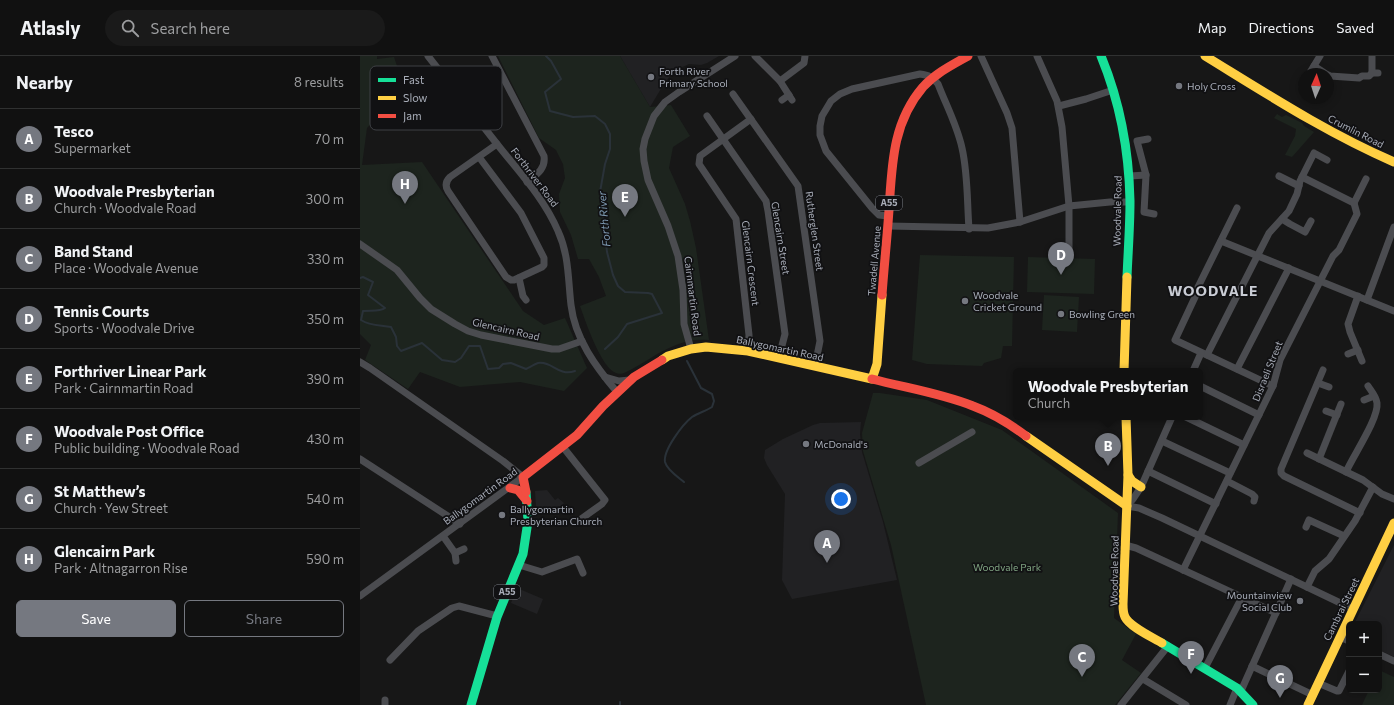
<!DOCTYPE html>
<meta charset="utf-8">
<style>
body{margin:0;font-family:Commissioner,sans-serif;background:#1a1a1a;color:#f1f3f6}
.controls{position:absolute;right:12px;bottom:12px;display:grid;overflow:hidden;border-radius:6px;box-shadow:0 2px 10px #0003}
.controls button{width:36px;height:36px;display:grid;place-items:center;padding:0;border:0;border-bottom:1px solid #303131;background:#111;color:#f1f3f6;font:20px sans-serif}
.compass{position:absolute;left:938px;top:12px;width:36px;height:36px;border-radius:50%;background:#111;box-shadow:0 2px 10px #0003;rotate:3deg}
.you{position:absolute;left:481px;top:443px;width:14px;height:14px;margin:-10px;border:3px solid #fff;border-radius:50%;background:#1a73e8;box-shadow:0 0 0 6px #1a73e833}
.badge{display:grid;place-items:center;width:26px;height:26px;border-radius:50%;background:#757880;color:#fff;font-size:13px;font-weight:700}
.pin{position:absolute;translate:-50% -33px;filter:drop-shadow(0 1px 2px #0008)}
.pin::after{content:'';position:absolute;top:21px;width:14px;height:12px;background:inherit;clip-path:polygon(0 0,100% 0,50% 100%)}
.popup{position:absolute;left:653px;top:312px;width:190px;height:52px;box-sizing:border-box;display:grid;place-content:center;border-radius:6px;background:#111;filter:drop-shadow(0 1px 3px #0005);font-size:13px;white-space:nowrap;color:#9c9d9f}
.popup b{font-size:15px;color:#f1f3f6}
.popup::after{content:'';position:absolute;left:50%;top:100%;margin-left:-8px;border:8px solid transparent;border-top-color:#111}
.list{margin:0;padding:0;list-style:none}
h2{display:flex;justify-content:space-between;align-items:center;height:52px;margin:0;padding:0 16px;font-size:17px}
h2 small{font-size:13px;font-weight:400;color:#9c9d9f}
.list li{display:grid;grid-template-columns:26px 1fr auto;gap:12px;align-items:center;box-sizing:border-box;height:60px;padding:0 16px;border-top:1px solid #303131}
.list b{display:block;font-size:15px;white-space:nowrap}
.list p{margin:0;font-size:13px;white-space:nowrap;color:#9c9d9f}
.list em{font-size:13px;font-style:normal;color:#9c9d9f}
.actions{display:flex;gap:8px;padding:12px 16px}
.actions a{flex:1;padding:9px 0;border:1px solid #757880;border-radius:6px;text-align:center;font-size:14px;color:#757880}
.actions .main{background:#757880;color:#fff}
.icon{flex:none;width:22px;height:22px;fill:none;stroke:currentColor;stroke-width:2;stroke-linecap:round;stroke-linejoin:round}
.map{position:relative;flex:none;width:1034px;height:649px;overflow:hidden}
header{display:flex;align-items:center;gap:24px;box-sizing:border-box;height:56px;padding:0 20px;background:#111;border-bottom:1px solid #303131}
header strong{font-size:19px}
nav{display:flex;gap:22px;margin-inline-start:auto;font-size:14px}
.search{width:280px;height:36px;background:#1a1a1a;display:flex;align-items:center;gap:10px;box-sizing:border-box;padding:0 14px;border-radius:22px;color:#9c9d9f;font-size:15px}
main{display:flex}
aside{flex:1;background:#111}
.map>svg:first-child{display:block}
.built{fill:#212123}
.green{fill:#1d241e}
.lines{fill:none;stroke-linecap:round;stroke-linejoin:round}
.stream{stroke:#2a3239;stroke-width:2}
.street{stroke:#4b4c50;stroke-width:7}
.fast{stroke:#16e098;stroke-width:9}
.slow{stroke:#ffcf43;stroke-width:9}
.jam{stroke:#f24e42;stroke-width:9}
.poi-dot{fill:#757880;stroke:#111113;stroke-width:1.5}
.labels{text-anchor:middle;stroke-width:3.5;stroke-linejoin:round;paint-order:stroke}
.shield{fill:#111113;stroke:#7b7e86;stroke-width:1}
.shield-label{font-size:9px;font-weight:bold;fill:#a8adb8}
.poi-label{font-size:10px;fill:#a8adb8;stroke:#111113;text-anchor:start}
.street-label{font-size:10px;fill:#a8adb8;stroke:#111113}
.park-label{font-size:10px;fill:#7fa381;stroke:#111113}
.water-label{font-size:11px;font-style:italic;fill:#7f9bb3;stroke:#111113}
.district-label{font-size:14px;font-weight:bold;letter-spacing:1px;fill:#c9ccd4;stroke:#111113}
.key{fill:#111113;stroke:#3e4045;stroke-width:1}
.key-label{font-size:11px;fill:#a8adb8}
</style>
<header>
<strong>Atlasly</strong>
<div class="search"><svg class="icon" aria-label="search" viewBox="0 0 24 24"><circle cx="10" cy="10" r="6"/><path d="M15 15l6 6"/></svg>Search here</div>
<nav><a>Map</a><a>Directions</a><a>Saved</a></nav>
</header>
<main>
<aside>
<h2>Nearby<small>8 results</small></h2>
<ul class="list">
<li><span class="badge">A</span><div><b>Tesco</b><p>Supermarket</p></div><em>70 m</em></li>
<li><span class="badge">B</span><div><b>Woodvale Presbyterian</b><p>Church · Woodvale Road</p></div><em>300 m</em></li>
<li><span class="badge">C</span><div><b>Band Stand</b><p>Place · Woodvale Avenue</p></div><em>330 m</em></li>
<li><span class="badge">D</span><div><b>Tennis Courts</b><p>Sports · Woodvale Drive</p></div><em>350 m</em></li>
<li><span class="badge">E</span><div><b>Forthriver Linear Park</b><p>Park · Cairnmartin Road</p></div><em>390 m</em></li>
<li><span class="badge">F</span><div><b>Woodvale Post Office</b><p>Public building · Woodvale Road</p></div><em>430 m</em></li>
<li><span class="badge">G</span><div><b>St Matthew’s</b><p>Church · Yew Street</p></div><em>540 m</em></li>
<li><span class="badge">H</span><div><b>Glencairn Park</b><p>Park · Altnagarron Rise</p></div><em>590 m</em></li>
</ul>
<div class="actions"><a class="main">Save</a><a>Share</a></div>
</aside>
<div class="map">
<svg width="1034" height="649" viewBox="0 0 1034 649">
<rect width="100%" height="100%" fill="#171717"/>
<!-- built -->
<g class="built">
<path d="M260 0H359L347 7 341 9 329 8 314 15 305 26 290 51Z"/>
<path d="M501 366 500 378 502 396 523 466 537 524 432 543 422 524 425 438 407 409 404 402 405 394 423 383 453 369 460 367Z"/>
<path d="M187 434 195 444 198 442 204 447 199 453 176 452 175 435Z"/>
<path d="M1034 489V601L1019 594V568H994Z"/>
<path d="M157 532 183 543 177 558 151 547Z"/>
</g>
<!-- green -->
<g class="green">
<path d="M0 0H17V3L34 1 42 25 16 62 7 72 2 109 62 106 163 255 184 269 205 262 227 312 204 335 160 326 100 331 60 316 48 333 5 304 11 289 0 278Z"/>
<path d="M138 0H260L290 51 311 49 330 80 313 91 309 112 325 148 330 165 336 192 349 284C337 283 327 284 316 289 297 296 282 309 264 317 262 318 258 318 256 317 241 312 225 264 220 250L246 240 239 221 229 203H218L211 179 200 156 199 138 205 122 203 108 196 94 179 82Z"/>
<path d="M917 58 922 61 926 59 942 67 944 70 954 76 932 101 925 99 935 80 936 73 914 62Z"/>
<path d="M560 199 654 201 652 290H643L641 302 624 307 622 310 567 308 552 304Z"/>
<path d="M668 201 735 203 734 238 667 236Z"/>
<path d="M684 239 719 241 717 276 682 274Z"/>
<path d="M513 337H520L567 344 642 374 758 457 754 562 776 578 762 604 781 617 755 649H566L531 489 503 395 502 377Z"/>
<path d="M1019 614 1034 621V649H1002L1009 634H1019Z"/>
</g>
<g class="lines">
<!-- stream -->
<g class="stream">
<path d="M186 0 191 5 201 23 185 36 190 55 213 61 235 60 245 68 250 78V93L245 108 240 136 247 196 253 219 258 230 265 236 288 237 292 238 302 257 267 268 258 281 245 293"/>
<path d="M0 222 3 221 13 226 8 239 25 252C20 256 10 254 3 255L1 264C10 270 20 269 31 271L36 281 37 290 41 295 62 287 82 304 95 306 101 302 109 290H120L128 313 139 312 143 308 151 307 166 313C170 311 175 308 178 307 193 305 198 321 215 315"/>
<path d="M324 426C318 421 307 414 305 406 303 394 323 368 332 361 338 357 346 355 352 351L354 345 352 338 341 332 327 305"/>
<path d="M260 649V646"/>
</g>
<!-- street -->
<g class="street">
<path d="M68 0C91 29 114 59 137 88 159 116 184 142 198 175 209 199 208 223 211 249 215 283 236 311 257 336"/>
<path d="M132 0 184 100C186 113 176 119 167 126"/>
<path d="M395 0 420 25 432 44"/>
<path d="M621 0 647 57 652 72 660 166"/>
<path d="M677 0 697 45 702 71 709 150V200"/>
<path d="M1012 0V17"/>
<path d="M954 10 966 18"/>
<path d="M949 18 960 0"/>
<path d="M968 19 970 20 999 22 1002 20H1009L1012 17H1018"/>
<path d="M420 25 444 7 445 0"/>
<path d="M942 30 944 26"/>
<path d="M373 38 438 130 460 285 455 310"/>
<path d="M422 44 429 39"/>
<path d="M699 50 726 43 753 34"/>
<path d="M347 60 406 145 408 155 425 278 419 301"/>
<path d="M788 83 777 85 786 119 784 156 794 158"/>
<path d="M119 101 161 157 184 202V209L182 211 154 224H151L146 221 88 135C85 130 86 125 90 121L137 88"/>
<path d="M770 120 786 119"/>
<path d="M919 120 939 130"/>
<path d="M942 121 994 147"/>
<path d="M994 147 1006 123"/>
<path d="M877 152 838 231 836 239 815 284 913 330"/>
<path d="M528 160 519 159 512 152 466 95 460 79V70L462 60 471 45 480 38 492 33 560 18C569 19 572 21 578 28 586 49 597 69 602 92 608 118 607 146 609 173"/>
<path d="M922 163 930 168 945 176 951 165"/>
<path d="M528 170 628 172 660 166 709 150 750 146H770"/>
<path d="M861 185 1034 255"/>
<path d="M0 188 37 214 60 242 71 253 95 268 108 275 121 279 192 293H199L222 285"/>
<path d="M159 222 163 240 166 244"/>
<path d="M998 240 988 268 990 276 1002 305"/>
<path d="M1007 244 1034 171"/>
<path d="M331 293 324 268 323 234 318 200 308 170 288 124 284 105 283 93 285 83 294 60 305 46 319 36 375 0"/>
<path d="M388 295 389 279 376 163 339 108 340 100 391 63"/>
<path d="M988 298 998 294"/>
<path d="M847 299 909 177 929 155 937 138 940 125 954 97 967 104"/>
<path d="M0 306 10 312 143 405 163 421 0 540"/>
<path d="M877 313 929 212"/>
<path d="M963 314 921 413V417L924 420 1000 457"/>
<path d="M833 315 841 297"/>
<path d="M245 321 259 325 270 324"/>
<path d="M958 327 969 331"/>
<path d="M840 330 899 359"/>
<path d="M1004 344 1014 340"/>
<path d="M966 355 977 359"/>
<path d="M826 361 884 389"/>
<path d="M802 385 870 417"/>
<path d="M203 391 245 444 242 448 221 463"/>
<path d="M947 397 1003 424 1022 438 1034 443"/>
<path d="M0 403 100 468"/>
<path d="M959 403 981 348"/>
<path d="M559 407 612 376"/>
<path d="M788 415 856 448"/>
<path d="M986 416C993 400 1019 362 1017 347 1016 340 1011 335 1008 330"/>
<path d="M867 425 892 438 895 441 894 445"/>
<path d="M767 450 779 452 802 462 993 553"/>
<path d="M767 450 773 443 781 431 812 361"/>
<path d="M946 471 949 464 984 480"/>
<path d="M83 480 95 497"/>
<path d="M765 489 776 492 916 557"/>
<path d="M96 505 95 497 104 493"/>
<path d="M159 509 182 516 217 503 223 517"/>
<path d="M823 514 913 330 920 304 973 200 979 194 997 158 994 147"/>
<path d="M947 531 955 515 969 503 995 465 1013 431"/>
<path d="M980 581 989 585"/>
<path d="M1019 598 1034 605"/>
<path d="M30 604 58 575 92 552 99 550 137 560"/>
<path d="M892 610 953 639"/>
<path d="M845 612 882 541"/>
<path d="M783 623 826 649"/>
<path d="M958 627 977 635H979L989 615"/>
<path d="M881 635 931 523"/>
<path d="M25 644V649"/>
<path d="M761 649 808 590"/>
<path d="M870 649 877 632"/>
</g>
<!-- fast -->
<g class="fast">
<path d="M741 0C760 46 769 95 770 145 770 171 768 196 767 221"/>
<path d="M802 587 877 632 893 649"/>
<path d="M111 649 137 561 163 498 168 465 166 436"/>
</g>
<!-- slow -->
<g class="slow">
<path d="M845 0C907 38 967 77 1034 106"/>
<path d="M302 304 308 300 331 293 346 291 388 295 512 323 517 308 522 239"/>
<path d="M764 315 767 221"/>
<path d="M766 361 768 419 763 548C763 552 763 557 765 561 770 571 792 581 802 587"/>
<path d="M666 380 767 450"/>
<path d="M768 419 772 425 781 431"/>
<path d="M948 649 1034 467"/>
</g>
<!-- jam -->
<g class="jam">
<path d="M522 239C524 211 527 183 529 154 532 110 532 67 563 31 576 17 592 9 608 0"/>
<path d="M512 323C546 332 580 337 613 350 632 357 650 368 666 380"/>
<path d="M150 432 158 434 167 445"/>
<path d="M166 436 163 421 217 379 243 350 274 321 302 304"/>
</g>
</g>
<!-- markers -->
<g class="poi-dot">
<circle cx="291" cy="21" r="4"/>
<circle cx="819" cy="30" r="4"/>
<circle cx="605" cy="245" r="4"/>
<circle cx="701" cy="258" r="4"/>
<circle cx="446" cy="388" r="4"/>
<circle cx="142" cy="459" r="4"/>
<circle cx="940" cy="545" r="4"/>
</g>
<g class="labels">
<!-- shield labels -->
<g class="shield">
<rect x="516" y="140" width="26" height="14" rx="3"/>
<rect x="134" y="529" width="26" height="14" rx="3"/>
</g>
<g class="shield-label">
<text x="529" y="150">A55</text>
<text x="147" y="539">A55</text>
</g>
<!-- poi labels -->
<g class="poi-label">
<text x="299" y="19">Forth River<tspan x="299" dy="12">Primary School</tspan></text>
<text x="827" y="34">Holy Cross</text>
<text x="613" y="243">Woodvale<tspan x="613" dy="12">Cricket Ground</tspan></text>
<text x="709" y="262">Bowling Green</text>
<text x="454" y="392">McDonald's</text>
<text x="150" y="457">Ballygomartin<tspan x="150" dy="12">Presbyterian Church</tspan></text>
<text x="932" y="543" text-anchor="end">Mountainview<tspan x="932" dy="12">Social Club</tspan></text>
</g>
<!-- street labels -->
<g class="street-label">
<text transform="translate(996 75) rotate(27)" y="4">Crumlin Road</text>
<text transform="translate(175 121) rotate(53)" y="4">Forthriver Road</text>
<text transform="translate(757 155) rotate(-89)" y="4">Woodvale Road</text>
<text transform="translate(455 175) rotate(82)" y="4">Rutherglen Street</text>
<text transform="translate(421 182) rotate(81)" y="4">Glencairn Street</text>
<text transform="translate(514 205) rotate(-85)" y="4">Twadell Avenue</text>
<text transform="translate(391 207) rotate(83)" y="4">Glencairn Crescent</text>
<text transform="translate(333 240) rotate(83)" y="4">Cairnmartin Road</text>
<text transform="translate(146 273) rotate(13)" y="4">Glencairn Road</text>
<text transform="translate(420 292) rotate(12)" y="4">Ballygomartin Road</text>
<text transform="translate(907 315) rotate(-68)" y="4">Disraeli Street</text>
<text transform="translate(120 440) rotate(-36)" y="4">Ballygomartin Road</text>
<text transform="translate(754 515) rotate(-89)" y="4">Woodvale Road</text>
<text transform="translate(981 553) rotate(-64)" y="4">Cambrai Street</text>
</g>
<!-- park labels -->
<g class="park-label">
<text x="647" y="515">Woodvale Park</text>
</g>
<!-- water labels -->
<g class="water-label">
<text transform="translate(244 163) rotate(-95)" y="4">Forth River</text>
</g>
<!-- district labels -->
<g class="district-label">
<text x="853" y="240">WOODVALE</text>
</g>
</g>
<!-- legend -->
<rect x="10" y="10" width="132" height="64" rx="6" class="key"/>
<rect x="18" y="22" width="18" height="4" fill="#16e098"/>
<rect x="18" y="40" width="18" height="4" fill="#ffcf43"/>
<rect x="18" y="58" width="18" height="4" fill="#f24e42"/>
<g class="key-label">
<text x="43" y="28">Fast</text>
<text x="43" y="46">Slow</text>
<text x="43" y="64">Jam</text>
</g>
</svg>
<div class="controls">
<button>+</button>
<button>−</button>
</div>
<svg class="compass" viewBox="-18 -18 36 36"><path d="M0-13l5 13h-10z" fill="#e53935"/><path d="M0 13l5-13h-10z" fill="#9c9d9f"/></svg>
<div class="you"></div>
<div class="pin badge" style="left:467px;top:507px">A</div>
<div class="pin badge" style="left:748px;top:410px">B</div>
<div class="popup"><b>Woodvale Presbyterian</b>Church</div>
<div class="pin badge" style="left:722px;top:621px">C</div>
<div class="pin badge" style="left:701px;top:219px">D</div>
<div class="pin badge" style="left:265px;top:161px">E</div>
<div class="pin badge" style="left:831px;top:618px">F</div>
<div class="pin badge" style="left:920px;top:642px">G</div>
<div class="pin badge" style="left:45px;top:148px">H</div>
</div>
</main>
